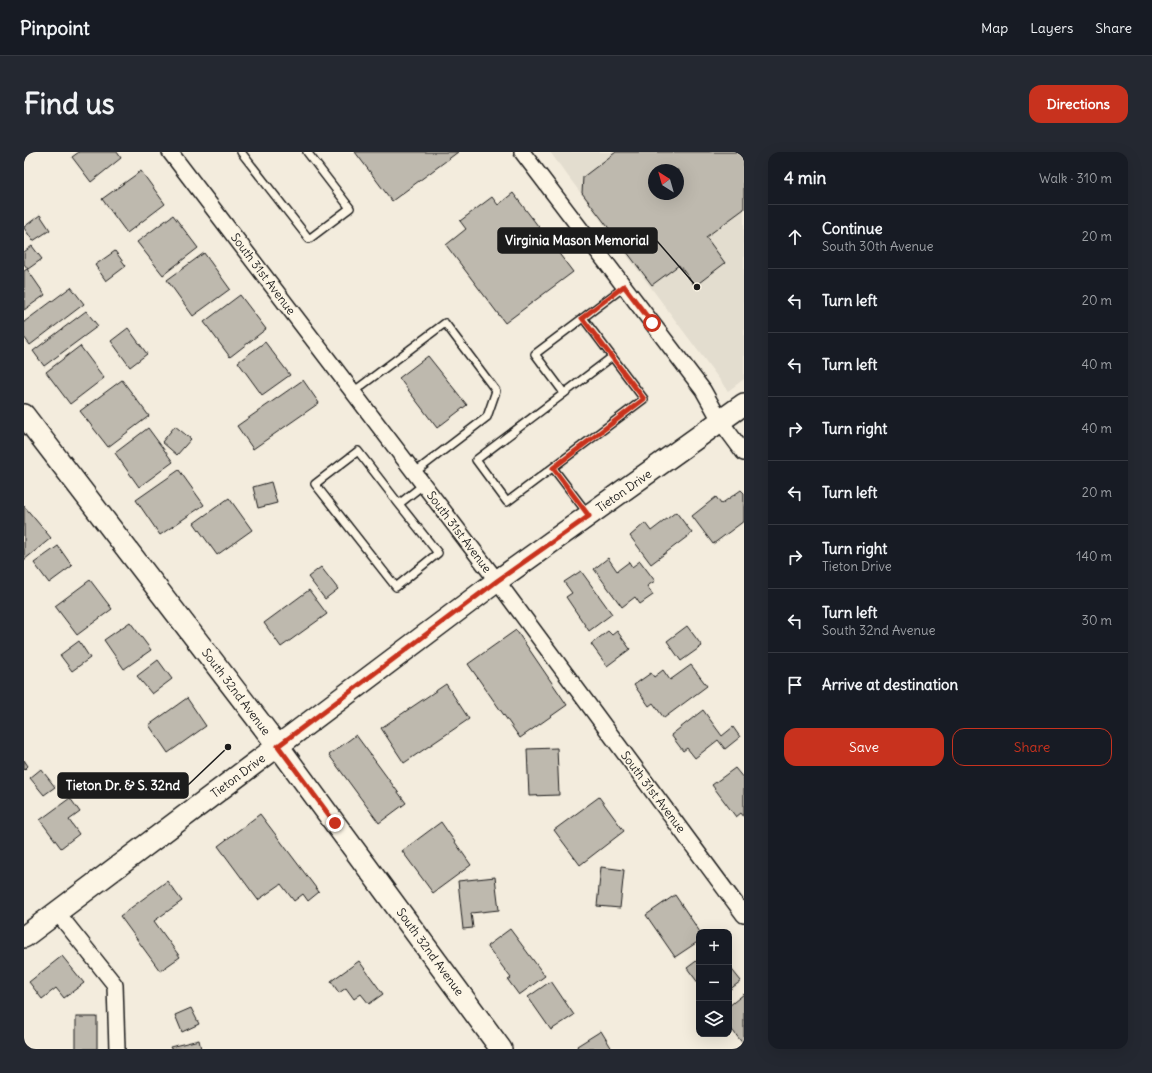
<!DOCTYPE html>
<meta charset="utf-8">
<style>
body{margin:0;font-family:Delius,sans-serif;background:#242831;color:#f1f3f6}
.controls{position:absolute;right:12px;bottom:12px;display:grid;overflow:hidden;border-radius:8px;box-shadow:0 4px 16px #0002}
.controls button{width:36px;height:36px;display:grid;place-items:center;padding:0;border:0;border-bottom:1px solid #363941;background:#171b24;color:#f1f3f6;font:20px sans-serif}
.compass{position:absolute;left:624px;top:12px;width:36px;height:36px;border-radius:50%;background:#171b24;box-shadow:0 4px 16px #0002;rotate:323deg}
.stop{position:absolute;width:12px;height:12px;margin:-9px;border:3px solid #c8321e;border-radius:50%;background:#fff}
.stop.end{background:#c8321e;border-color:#fff;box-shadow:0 1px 4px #0008}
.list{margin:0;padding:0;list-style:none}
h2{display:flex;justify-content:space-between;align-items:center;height:52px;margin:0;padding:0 16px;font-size:17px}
h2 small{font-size:13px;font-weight:400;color:#9ea1a6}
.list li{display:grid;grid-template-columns:26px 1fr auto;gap:12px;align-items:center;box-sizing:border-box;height:64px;padding:0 16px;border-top:1px solid #363941}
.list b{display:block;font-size:15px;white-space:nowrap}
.list p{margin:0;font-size:13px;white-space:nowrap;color:#9ea1a6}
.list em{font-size:13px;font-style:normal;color:#9ea1a6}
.actions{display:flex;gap:8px;padding:12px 16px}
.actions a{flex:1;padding:9px 0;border:1px solid #c8321e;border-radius:12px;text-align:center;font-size:14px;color:#c8321e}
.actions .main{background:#c8321e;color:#fff}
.icon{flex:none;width:22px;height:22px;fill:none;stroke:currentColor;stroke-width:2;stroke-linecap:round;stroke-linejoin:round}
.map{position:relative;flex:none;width:720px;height:897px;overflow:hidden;border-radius:12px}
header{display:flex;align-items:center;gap:24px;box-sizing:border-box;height:56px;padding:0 20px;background:#171b24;border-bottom:1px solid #363941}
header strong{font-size:19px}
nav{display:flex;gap:22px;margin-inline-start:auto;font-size:14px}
.intro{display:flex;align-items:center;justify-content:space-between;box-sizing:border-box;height:96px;padding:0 24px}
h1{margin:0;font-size:28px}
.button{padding:10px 18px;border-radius:12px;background:#c8321e;color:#fff;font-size:14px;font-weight:700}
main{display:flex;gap:24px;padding:0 24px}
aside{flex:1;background:#171b24;border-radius:12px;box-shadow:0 4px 16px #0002}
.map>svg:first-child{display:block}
.built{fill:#e3ddcf;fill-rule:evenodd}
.building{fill:#beb9ae;stroke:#1c1c1c;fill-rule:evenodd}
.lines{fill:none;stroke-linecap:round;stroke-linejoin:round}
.lane-casing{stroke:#1c1c1c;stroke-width:10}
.street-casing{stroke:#1c1c1c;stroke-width:18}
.secondary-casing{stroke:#1c1c1c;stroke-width:24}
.lane{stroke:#fcf5e5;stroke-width:7}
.street{stroke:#fcf5e5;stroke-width:15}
.secondary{stroke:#fcf5e5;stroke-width:21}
.route{stroke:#c8321e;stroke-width:5}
.labels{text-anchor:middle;stroke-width:3.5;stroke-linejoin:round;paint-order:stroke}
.street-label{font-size:12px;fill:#1c1c1c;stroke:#fcf5e5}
.leader{fill:none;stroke:#1c1c1c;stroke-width:1.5}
.callout-dot{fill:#1c1c1c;stroke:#fcf5e5;stroke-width:1.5}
.callout{fill:#1c1c1c;stroke:#1c1c1c;stroke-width:1.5}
.callout-label{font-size:13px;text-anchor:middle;font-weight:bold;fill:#fff}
</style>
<header>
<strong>Pinpoint</strong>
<nav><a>Map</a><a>Layers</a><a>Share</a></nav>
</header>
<div class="intro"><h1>Find us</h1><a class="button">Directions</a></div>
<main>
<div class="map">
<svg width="720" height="897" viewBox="0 0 720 897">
<rect width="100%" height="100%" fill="#f3ecdd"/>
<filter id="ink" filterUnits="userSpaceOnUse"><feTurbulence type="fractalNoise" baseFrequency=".025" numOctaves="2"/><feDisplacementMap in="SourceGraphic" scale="8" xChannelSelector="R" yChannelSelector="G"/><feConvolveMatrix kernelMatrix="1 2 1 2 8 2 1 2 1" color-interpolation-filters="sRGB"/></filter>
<g filter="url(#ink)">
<!-- built -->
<path class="built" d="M526 0H720V227L704 239ZM630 18H654V42H630Z"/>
<!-- building -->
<g class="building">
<path d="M55 0H93L97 6 67 30 48 5Z"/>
<path d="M331 0H434L368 49Z"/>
<path d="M592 0H720V57L682 85 701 111 671 134 655 113 628 133 558 41 559 25ZM630 18H654V42H630Z"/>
<path d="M117 19 141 52 103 81 78 47Z"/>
<path d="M489 41 549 120 481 171 422 93 442 77 436 69 468 45 474 53Z"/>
<path d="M16 63 26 78 9 89 0 76V75Z"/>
<path d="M149 63 174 96 139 123 113 90Z"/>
<path d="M8 94 18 107 4 117 0 112V100Z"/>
<path d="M91 99 102 114 82 129 71 113Z"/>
<path d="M180 101 206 137 169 164 143 128Z"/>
<path d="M3 117 21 143 0 158V119Z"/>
<path d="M47 135 60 152 6 193 0 185V170Z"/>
<path d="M216 143 242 177 206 205 180 170Z"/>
<path d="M62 159 74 174 20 214 9 199Z"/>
<path d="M104 176 123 202 106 215 87 189Z"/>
<path d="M241 190 266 223 238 243 214 210Z"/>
<path d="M56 194 80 226 46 252 22 220Z"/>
<path d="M404 204 443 253 413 276 375 226Z"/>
<path d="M98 228 125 264 84 295 56 259Z"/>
<path d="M279 228 295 251 229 297 213 274Z"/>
<path d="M151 274 167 287 153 303 138 290Z"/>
<path d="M124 276 149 310 115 335 91 301Z"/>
<path d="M155 318 180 353 136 383 112 348Z"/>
<path d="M247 330 253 351 234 356 229 335Z"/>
<path d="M717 338 720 341V369L689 392 668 364 692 345 697 352Z"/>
<path d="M205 346 228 378 193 403 170 371Z"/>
<path d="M0 354 27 386 0 408Z"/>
<path d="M652 360 668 381 627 412 606 384 621 371 627 379Z"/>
<path d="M34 394 48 414 25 431 10 411Z"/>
<path d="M584 406 593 419 605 410 608 415 616 409 631 429 623 434 629 443 616 452 611 445 598 455 570 417Z"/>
<path d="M297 415 314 437 301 447 284 425Z"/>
<path d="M557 419 588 462 565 479 542 445 548 441 540 430Z"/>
<path d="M66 428 88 457 53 483 31 454Z"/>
<path d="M285 438 303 462 257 495 240 471Z"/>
<path d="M106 470 127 498 100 517 80 488Z"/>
<path d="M663 474 678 494 657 509 643 489Z"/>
<path d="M492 478 543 553 496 586 444 512Z"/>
<path d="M584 479 588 483 593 479 606 497 583 514 567 492Z"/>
<path d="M55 489 66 506 48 519 36 503Z"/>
<path d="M134 508 148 527 128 542 113 524Z"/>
<path d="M667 513 683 534 640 566 629 551 625 554 610 533 627 521 630 525 639 518 646 528Z"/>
<path d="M422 532 445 567 380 611 357 576Z"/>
<path d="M163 546 182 574 144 601 125 573Z"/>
<path d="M679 558 698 584 709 575 716 585 701 597 694 588 671 606 663 596 659 599 647 583Z"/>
<path d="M332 583 382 651 355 671 305 603Z"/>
<path d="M533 596 535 643 505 644 503 597Z"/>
<path d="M0 608 4 614 0 618Z"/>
<path d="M711 616 720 627V665L717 661 712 665 688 633Z"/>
<path d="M17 617 31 635 20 643 6 626Z"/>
<path d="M575 645 600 679 556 713 530 678Z"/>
<path d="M46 646 56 660 45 668 55 682 37 696 16 668Z"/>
<path d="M236 662 295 740 284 749 279 742 270 749 257 732 234 748 194 694Z"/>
<path d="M417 670 447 713 409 741 378 699Z"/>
<path d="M577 715 600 718 596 756 573 754Z"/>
<path d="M471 725 475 758 447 761 449 776 439 777 434 729Z"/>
<path d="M143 729 158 749 130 769 156 805 136 819 96 764Z"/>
<path d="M651 743 676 780H675V789L651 805 622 763Z"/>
<path d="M486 777 521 824 495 843 484 828 487 826 463 794Z"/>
<path d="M38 804 60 831 40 846 32 836 18 847 5 830Z"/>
<path d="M675 807V832L663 816Z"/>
<path d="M335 809 359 842 345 852 337 842 330 847 322 836 315 841 307 829Z"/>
<path d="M705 814 717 829 705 838Z"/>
<path d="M527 829 550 863 527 878 504 845Z"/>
<path d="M720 842V893L705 874V854Z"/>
<path d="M167 856 175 872 158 880 151 863Z"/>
<rect x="52" y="865" width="21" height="32"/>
<path d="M577 879 588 897H554L553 894Z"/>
<path d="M175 888 177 897H147L146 895Z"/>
</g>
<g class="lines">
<defs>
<g id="lane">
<path d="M217 0 285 87 326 56 283 0"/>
<path d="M559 166 620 247 483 350 452 308 588 205"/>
<path d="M329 240 421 171 472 239 463 265 390 321"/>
<path d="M540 241 511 202 600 135"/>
<path d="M529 316 564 362"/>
<path d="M375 352 334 299 291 332 372 435 414 401 375 352 399 333"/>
</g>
<g id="street">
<path d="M146 0 473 429 720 763"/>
<path d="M498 0 679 238 697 270 720 301"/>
<path d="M32 759 91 833 93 897"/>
</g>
<g id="secondary">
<path d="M0 263 254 594 477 897"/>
<path d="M0 785 473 429 720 252"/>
</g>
</defs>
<!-- lane casing -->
<use href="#lane" class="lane-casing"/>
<!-- street casing -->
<use href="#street" class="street-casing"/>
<!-- secondary casing -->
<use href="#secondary" class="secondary-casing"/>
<!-- lane -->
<use href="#lane" class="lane"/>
<!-- street -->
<use href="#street" class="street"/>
<!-- secondary -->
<use href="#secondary" class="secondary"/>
</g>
</g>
<g class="lines" filter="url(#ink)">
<!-- route -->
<path class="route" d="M311 671 254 594 473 429 565 364 529 316 620 247 558 166 600 134 628 171"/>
</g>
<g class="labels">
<!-- street labels -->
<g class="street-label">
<text transform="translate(239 122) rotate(53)" y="4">South 31st Avenue</text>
<text transform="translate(600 339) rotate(-35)" y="4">Tieton Drive</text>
<text transform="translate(435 380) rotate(53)" y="4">South 31st Avenue</text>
<text transform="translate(212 540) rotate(53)" y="4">South 32nd Avenue</text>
<text transform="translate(214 624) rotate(-37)" y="4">Tieton Drive</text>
<text transform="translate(629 640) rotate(53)" y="4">South 31st Avenue</text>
<text transform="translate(406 800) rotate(54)" y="4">South 32nd Avenue</text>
</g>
</g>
<!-- callouts -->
<path class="leader" d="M673 135L633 89M204 595L164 633"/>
<g class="callout-dot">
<circle cx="673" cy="135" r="4"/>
<circle cx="204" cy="595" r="4"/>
</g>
<g class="callout">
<rect x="474" y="76" width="159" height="25" rx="4"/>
<rect x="34" y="621" width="130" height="25" rx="4"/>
</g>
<g class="callout-label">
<text x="553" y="93">Virginia Mason Memorial</text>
<text x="99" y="638">Tieton Dr. &amp; S. 32nd</text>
</g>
</svg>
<div class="controls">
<button>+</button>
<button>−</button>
<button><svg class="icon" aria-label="layers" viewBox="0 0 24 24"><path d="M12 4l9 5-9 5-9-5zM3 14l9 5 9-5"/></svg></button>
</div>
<svg class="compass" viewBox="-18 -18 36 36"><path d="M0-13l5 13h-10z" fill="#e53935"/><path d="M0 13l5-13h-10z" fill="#9ea1a6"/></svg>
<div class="stop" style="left:628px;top:171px"></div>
<div class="stop end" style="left:311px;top:671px"></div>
</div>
<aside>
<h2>4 min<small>Walk · 310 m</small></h2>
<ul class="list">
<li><svg class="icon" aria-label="ahead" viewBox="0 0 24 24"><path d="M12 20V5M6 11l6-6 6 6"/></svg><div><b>Continue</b><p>South 30th Avenue</p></div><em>20 m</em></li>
<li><svg class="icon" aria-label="left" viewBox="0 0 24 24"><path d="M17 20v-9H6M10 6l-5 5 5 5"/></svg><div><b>Turn left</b></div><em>20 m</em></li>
<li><svg class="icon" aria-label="left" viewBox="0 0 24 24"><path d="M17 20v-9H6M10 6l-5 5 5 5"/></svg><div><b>Turn left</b></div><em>40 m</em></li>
<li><svg class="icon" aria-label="right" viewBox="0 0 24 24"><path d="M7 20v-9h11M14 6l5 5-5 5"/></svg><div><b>Turn right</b></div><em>40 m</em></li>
<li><svg class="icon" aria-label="left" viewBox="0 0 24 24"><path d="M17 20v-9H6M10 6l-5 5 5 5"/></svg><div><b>Turn left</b></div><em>20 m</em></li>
<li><svg class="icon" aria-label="right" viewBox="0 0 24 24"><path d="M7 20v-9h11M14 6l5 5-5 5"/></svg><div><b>Turn right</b><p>Tieton Drive</p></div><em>140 m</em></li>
<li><svg class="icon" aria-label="left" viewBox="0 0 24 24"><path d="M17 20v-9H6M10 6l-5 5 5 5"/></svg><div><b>Turn left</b><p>South 32nd Avenue</p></div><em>30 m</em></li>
<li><svg class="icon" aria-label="arrive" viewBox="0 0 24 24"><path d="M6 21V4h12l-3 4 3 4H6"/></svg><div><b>Arrive at destination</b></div></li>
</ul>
<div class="actions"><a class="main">Save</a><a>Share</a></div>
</aside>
</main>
